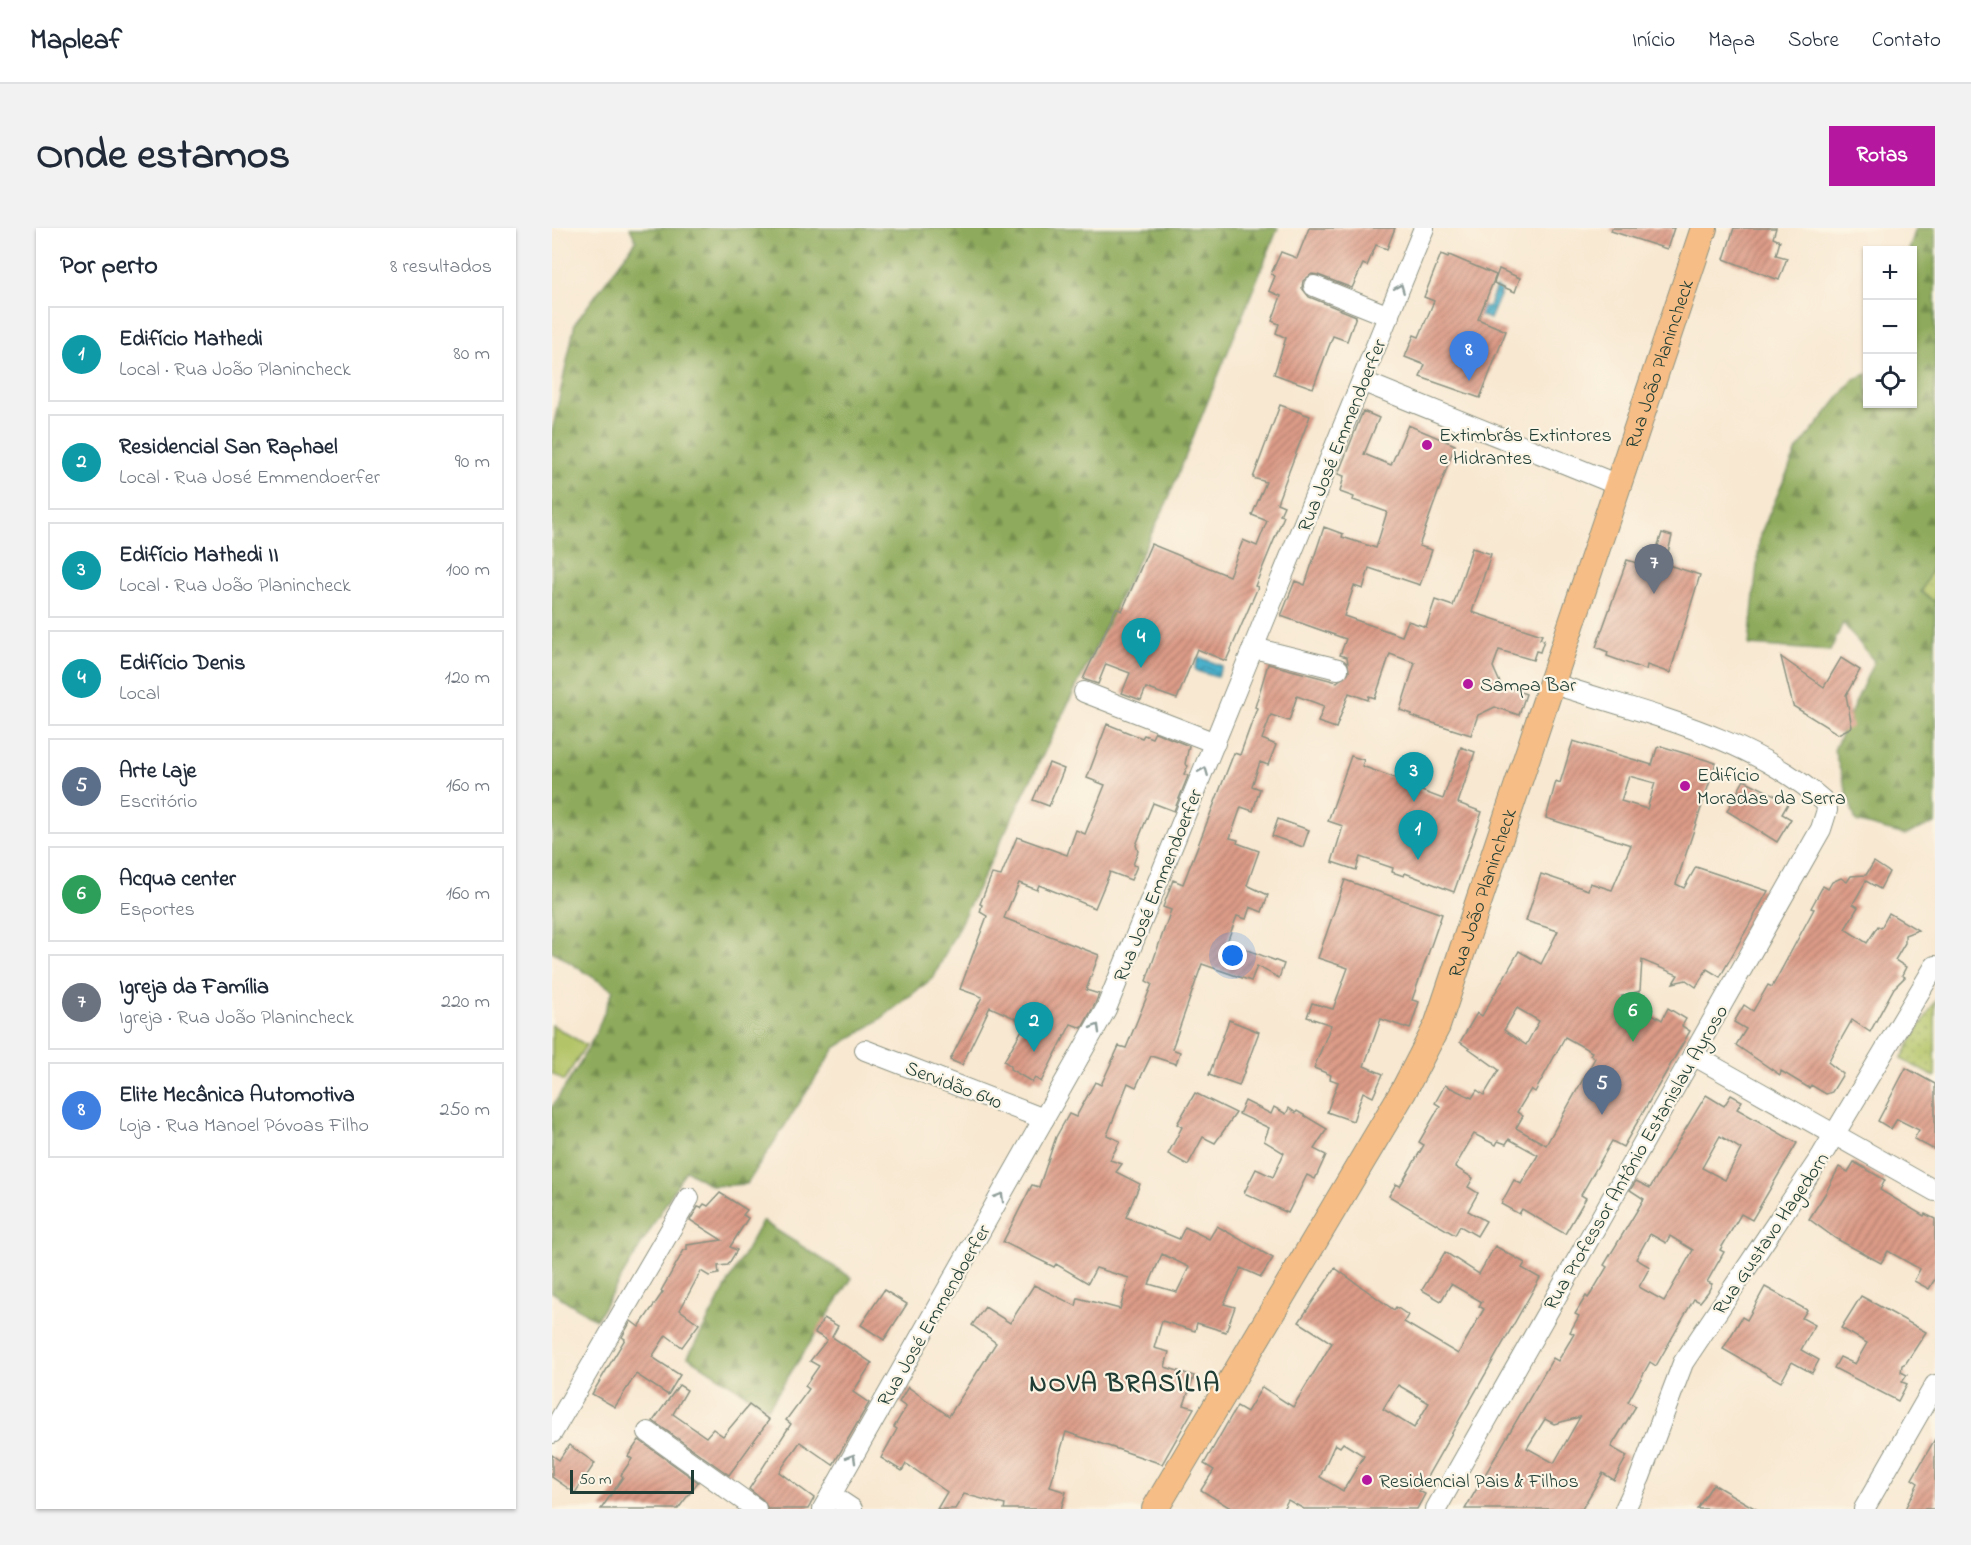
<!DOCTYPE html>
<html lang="pt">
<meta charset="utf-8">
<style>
body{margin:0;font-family:"Indie Flower",sans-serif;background:#f2f2f3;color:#1f2937}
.controls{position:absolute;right:18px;top:18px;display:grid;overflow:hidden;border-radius:0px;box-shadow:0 2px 4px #0004}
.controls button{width:54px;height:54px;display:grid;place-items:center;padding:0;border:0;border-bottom:2px solid #e0e1e3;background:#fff;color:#1f2937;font:30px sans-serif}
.scale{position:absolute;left:18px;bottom:15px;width:124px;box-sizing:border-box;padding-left:6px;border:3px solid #1f3d34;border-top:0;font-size:16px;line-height:21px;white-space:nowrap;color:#1f3d34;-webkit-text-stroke:4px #fcf5e5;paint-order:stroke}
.you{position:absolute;left:681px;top:728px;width:21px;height:21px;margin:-15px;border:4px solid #fff;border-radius:50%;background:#1a73e8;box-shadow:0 0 0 9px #1a73e833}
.badge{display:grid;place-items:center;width:39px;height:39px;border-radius:50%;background:#b5179e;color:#fff;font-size:20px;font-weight:700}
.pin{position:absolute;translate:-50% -50px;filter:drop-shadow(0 2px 3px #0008)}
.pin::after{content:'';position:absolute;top:32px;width:21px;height:18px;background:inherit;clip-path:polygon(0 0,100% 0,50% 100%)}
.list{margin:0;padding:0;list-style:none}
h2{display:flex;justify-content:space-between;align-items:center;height:78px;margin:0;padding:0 24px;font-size:26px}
h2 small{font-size:20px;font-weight:400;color:#747a83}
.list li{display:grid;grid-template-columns:39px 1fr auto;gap:18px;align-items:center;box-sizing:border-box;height:96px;margin:0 12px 12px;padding:0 12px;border:2px solid #e0e1e3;border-radius:0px}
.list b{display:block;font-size:22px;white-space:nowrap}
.list p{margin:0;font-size:20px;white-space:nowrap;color:#747a83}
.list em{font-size:20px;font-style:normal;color:#747a83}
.icon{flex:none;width:33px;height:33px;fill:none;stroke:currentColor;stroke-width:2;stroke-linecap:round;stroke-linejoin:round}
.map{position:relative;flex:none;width:1383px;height:1281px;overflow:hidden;border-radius:0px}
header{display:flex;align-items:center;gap:36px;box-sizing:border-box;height:84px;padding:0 30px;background:#fff;border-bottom:2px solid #e0e1e3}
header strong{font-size:28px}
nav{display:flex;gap:33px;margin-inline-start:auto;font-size:21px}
.intro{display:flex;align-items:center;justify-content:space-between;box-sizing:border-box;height:144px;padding:0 36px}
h1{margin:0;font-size:42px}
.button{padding:15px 27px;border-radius:0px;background:#b5179e;color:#fff;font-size:21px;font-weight:700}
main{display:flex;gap:36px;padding:0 36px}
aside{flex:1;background:#fff;border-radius:0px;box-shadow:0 2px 4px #0004}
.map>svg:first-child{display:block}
.grass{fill:url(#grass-dots);stroke:#69804e;stroke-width:1.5}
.forest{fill:url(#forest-firs);stroke:#567448;stroke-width:1.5}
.garden{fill:#b3c467;stroke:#69804e;stroke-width:1.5}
.water{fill:url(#water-waves);stroke:#367680;stroke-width:1.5}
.building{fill:url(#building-hatch);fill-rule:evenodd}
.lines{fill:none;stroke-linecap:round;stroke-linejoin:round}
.minor-casing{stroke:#8c9282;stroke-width:22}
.major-casing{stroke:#8c9282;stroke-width:28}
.minor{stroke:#fff;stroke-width:20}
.major{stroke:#f6be86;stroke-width:26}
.oneway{stroke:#8f9e9a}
.poi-dot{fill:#b5179e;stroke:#fcf5e5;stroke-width:2}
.labels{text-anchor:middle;stroke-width:4.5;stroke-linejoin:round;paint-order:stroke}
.street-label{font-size:20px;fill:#1f3d34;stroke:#fcf5e5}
.poi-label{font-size:20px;fill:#1f3d34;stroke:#fcf5e5;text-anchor:start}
.district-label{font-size:26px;font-weight:bold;letter-spacing:1.5px;fill:#1f3d34;stroke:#fcf5e5}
</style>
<header>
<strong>Mapleaf</strong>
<nav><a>Início</a><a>Mapa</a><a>Sobre</a><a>Contato</a></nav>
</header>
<div class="intro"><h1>Onde estamos</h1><a class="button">Rotas</a></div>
<main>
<aside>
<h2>Por perto<small>8 resultados</small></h2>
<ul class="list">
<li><span class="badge" style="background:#0f9aa8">1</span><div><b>Edifício Mathedi</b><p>Local · Rua João Planincheck</p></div><em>80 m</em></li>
<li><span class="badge" style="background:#0f9aa8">2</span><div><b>Residencial San Raphael</b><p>Local · Rua José Emmendoerfer</p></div><em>90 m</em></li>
<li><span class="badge" style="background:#0f9aa8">3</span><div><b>Edifício Mathedi II</b><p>Local · Rua João Planincheck</p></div><em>100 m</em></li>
<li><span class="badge" style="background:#0f9aa8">4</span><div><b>Edifício Denis</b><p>Local</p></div><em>120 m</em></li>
<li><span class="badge" style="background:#5c6f8a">5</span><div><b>Arte Laje</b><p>Escritório</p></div><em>160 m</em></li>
<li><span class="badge" style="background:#2e9e5b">6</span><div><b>Acqua center</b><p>Esportes</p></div><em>160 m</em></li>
<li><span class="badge" style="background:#6b7280">7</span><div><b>Igreja da Família</b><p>Igreja · Rua João Planincheck</p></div><em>220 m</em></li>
<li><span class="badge" style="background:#3f7fe0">8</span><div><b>Elite Mecânica Automotiva</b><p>Loja · Rua Manoel Póvoas Filho</p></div><em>250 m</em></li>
</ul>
</aside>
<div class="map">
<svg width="1383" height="1281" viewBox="0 0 1383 1281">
<defs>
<pattern id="grass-dots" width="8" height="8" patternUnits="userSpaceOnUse" patternTransform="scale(1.5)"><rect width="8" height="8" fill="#b3c467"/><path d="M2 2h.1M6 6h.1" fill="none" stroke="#91a056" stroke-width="1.8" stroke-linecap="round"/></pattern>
<pattern id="forest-firs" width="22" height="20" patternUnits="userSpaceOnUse" patternTransform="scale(1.5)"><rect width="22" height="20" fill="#8eaa5c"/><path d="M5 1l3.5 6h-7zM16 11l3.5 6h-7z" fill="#738c4d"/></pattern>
<pattern id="water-waves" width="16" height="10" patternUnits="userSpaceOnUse" patternTransform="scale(1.5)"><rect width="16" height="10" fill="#4cb0cb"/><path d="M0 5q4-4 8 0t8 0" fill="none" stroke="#3f90a6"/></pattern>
<pattern id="building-hatch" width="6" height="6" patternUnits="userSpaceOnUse" patternTransform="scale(1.5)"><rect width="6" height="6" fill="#dc9b87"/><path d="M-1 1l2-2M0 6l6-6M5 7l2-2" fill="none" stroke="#b2806f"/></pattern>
</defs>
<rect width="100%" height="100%" fill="#fcf5e5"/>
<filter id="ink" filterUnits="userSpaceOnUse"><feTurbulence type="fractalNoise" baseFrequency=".0167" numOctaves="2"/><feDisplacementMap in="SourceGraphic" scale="12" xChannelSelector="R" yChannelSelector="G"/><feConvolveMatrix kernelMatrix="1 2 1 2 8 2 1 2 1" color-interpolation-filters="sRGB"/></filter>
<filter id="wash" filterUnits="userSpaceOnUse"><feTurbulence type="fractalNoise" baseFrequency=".008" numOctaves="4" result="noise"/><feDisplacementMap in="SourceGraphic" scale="24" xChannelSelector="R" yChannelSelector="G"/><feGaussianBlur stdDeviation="1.35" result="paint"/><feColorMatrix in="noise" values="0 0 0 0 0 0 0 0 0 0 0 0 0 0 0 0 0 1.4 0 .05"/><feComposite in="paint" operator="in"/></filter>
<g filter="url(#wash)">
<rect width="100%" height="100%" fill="#f8e8d1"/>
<!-- grass -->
<g class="grass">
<path d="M1383 334V374L1369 364Z"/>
<path d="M1383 773V849L1349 831Z"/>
</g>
<!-- forest -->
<g class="forest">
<path d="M78 0H726L615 274 382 749 326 793 283 820 195 956 160 958 134 942 44 1092 0 1064V879L25 840 44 805 61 762 0 723V204L23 95 84 13Z"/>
<path d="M1364 0H1383V334L1369 364 1383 374V595L1353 607 1304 594 1282 522 1322 433 1291 395 1278 423 1197 417 1208 307 1245 222 1302 151 1315 146 1316 176H1360V22H1357Z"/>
<path d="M210 993 300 1050 216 1180 136 1129Z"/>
</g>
<!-- garden -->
<path class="garden" d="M0 797 34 817 12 853 0 845Z"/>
<!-- water -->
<g class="water">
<path d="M944 59 950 63 938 91 926 87 928 80 937 78Z"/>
<path d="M647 429 670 438 665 449 645 443 643 440Z"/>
</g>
<g id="blocks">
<!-- building -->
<g class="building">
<path d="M757 0H843L835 21 824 17 815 38 811 36 800 60 766 47 760 46 751 53 750 60 757 69 804 88 795 113 781 108 761 160 722 146 734 110 724 105 727 96 720 93 729 68 717 63 723 48 719 46 729 24 745 30Z"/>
<path d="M1060 0H1122L1115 21 1059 3Z"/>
<path d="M1182 0H1224L1221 10 1228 13 1224 27 1235 30 1227 52 1172 31Z"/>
<path d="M889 26 896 29 897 27 944 47 926 91 954 103 928 170 868 149 873 137 853 129 862 107 867 109 882 73 872 69Z"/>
<path d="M947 41 968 50 963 64 942 55Z"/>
<path d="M728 177 758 188 725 275 732 278 728 287 732 288 703 358 706 359 674 433 645 421 625 471 594 460 589 472 570 465 578 445 554 436 546 456 531 451 564 380 570 383 599 316 677 348 691 312 705 318 715 293 700 287 714 254 701 250Z"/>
<path d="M811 183 827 190 812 226 839 237 856 197 903 217 867 318 880 322 868 357 817 340 811 361 802 358 792 388 850 408 856 393 874 399 883 372 901 378 920 320 939 326 920 384 990 407 988 411 992 412 988 424 984 423 981 432 947 422 941 439 949 457 974 466 967 487 943 479 926 487 919 507 859 488 860 486 848 482 863 435 838 426 823 470 817 468 816 472 797 465 784 500 766 494 772 478 745 468 737 493 719 487 710 511 724 517 716 537 708 534 700 558 708 561 701 583 689 579 678 610 686 612 685 615 707 623 695 657 716 667 710 684 698 679 694 691 685 688 675 714 732 736 727 750 705 738 699 753 650 736 620 821 628 824 624 836 599 828 584 859 576 855 555 907 568 913 558 932 570 936 564 944 588 956 574 989 627 1011 633 999 657 1011 665 998 721 1030 709 1049 689 1040 672 1076 683 1079 674 1104 645 1095 643 1103 610 1093 602 1120 617 1124 613 1139 642 1148 632 1177 642 1180 610 1236 514 1204 498 1259 514 1264 509 1281H452L453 1277 412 1266 403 1281H385L395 1264 356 1237 354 1236 350 1243 329 1230 345 1201 342 1199 354 1179 347 1174 356 1159 397 1188 444 1115 420 1097 433 1079 458 1095 482 1057 524 1078 526 1070 568 1081 577 1050 544 1040 536 1055 504 1036 502 1039 451 1014 480 957 487 959 504 909 517 886 524 889 543 854 549 857 567 818 574 820 600 756 594 753 619 682 611 679 621 652 631 656 682 525 688 527 705 480 703 479 716 436 785 454 797 444 795 429 788 427 794 411 729 388 743 353 753 357 772 299 791 306 790 309 824 320 835 284 801 272 802 269 788 264 792 248 786 246ZM610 1026 637 1039 625 1064 597 1056Z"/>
<path d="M1110 305 1120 308 1113 336 1148 347 1118 445 1095 437 1094 442 1055 428 1056 424 1044 419 1075 332 1099 339Z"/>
<path d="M1229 429 1272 459 1289 430 1308 442 1294 467 1300 499 1286 506 1241 478Z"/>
<path d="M555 496 590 510 592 507 600 510 603 504 637 518 633 536 636 538 632 546 636 548 622 583 601 575 584 617 586 623 581 637 585 638 579 652 558 644 543 680 487 657 485 662 467 655 452 690 547 727 534 762 547 766 543 776 530 800 519 796 489 854 483 850 480 854 458 841 459 838 452 833 474 795 438 779 410 837 398 832 430 769 408 761 435 688 428 684 430 677 428 676 440 646 449 648 465 609 515 627 524 602 533 606 553 557 535 550Z"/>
<path d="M1021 513 1100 537 1105 520 1109 518 1164 535 1124 656 1132 660 1144 639 1216 663 1168 749 1155 741 1144 759 1134 752 1121 755 1126 747 1090 732 1088 763 1070 768 1110 792 1116 780 1134 791 1130 798 1138 803 1071 919 1060 913 1029 967 1034 970 1013 1006 970 981 967 986 949 976 962 952 969 956 986 927 957 911 954 916 946 913 944 917 922 906 903 939 921 950 916 959 926 965 916 983 934 993 925 1008 908 998 903 1007 837 968 844 956 848 958 872 917 867 914 888 878 883 875 893 857 920 870 925 862 932 867 947 842 908 814 925 785 930 788 967 723 989 736 1006 703 974 693 989 646 1036 662 1038 655 1060 662 1079 617 994 590 1004 553 1008 555ZM1077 548 1103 555 1095 581 1069 573ZM965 780 987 793 974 817 952 802ZM1013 809 1040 824 1038 827 1043 830 994 917 964 900 971 888 965 884 979 861 983 864Z"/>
<path d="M909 519 923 524 906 575 930 584 902 664 853 645 852 648 840 644 841 640 808 629 804 642 780 634 791 598 776 593 799 528 812 532 810 538 868 559 867 562 891 571Z"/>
<path d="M497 535 512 541 497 578 481 572Z"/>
<path d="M1192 552 1237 574 1230 586 1239 591 1225 614 1175 583Z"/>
<path d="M726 591 757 602 751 619 720 608Z"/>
<path d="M1322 634 1337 644 1328 661 1314 653 1301 676 1306 679 1293 701 1315 715 1326 698 1329 700 1337 685 1366 702 1353 707V715L1343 732 1354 739 1350 747 1353 749 1342 760 1318 804 1300 792 1276 834 1291 846 1280 864 1274 866 1259 857 1257 860 1229 843 1228 847 1184 817 1194 801 1182 794 1192 777 1201 783 1216 757 1220 759 1262 681 1259 680 1271 658 1276 661 1280 654 1289 650 1295 654 1299 648 1314 647Z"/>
<path d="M793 652 890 686 860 772 867 774 858 801 829 791 812 838 831 846 821 869 811 864 801 893 775 884 786 854 778 851 779 847 762 840 779 797 755 789 760 775 781 781 796 740 766 730Z"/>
<path d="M677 792 707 804 687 858 657 847Z"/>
<path d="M1354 840 1383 856V922L1362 911 1367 902 1345 891 1339 901 1326 893Z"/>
<path d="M643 865 684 885 663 915 651 909 636 937 616 926 630 899 625 896Z"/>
<path d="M1154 867 1172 878 1179 867 1190 873 1185 881 1245 915 1200 992 1189 986 1168 1022 1172 1024 1155 1054 1160 1056 1156 1064 1148 1074 1142 1071 1104 1138 1098 1134 1076 1174 1084 1178 1059 1219 1075 1228 1062 1252 1051 1245 1030 1281H913L1001 1130 1006 1133 1022 1106 1018 1104 1027 1088 1023 1086 1034 1068 1036 1070 1040 1064 1055 1039 1052 1037 1092 971 1078 962 1084 953 1098 960ZM1168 908 1189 921 1173 952 1150 940ZM1098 1006 1114 1015 1118 1008 1141 1022 1112 1073 1087 1059 1098 1039 1084 1031ZM1028 1189 1002 1235 975 1220 993 1191 1002 1196Z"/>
<path d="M693 873 719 886 722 879 734 886 737 880 744 885 745 883 775 901 762 921 774 927 763 951 755 947 736 985 692 965 704 941 721 949 732 925 712 913 717 900 687 886Z"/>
<path d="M1302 934 1333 952 1328 962 1372 988 1373 986 1383 991V1051L1377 1061 1362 1053 1368 1041 1336 1023 1329 1035 1283 1010 1257 991 1273 966 1287 939 1296 944Z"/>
<path d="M168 965 195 982 191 987 196 990 178 1019 185 1022 176 1037 166 1038 167 1046 157 1048 149 1043 128 1082 147 1096 130 1119 114 1107 100 1129 128 1147 116 1167 84 1146 63 1179 40 1166 73 1111 70 1109 79 1093 87 1099 111 1064 109 1063 132 1022H135V1017L170 1012 138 992 146 979 149 980 152 976 156 978Z"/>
<path d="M943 1018 973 1035 970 1040 988 1050 867 1263 873 1266 865 1281H752L736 1272 731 1281H680L649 1262 662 1242 652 1236 685 1178 695 1184 710 1159 741 1179 780 1115 747 1094 783 1040 842 1082 844 1079 856 1087 852 1094 906 1126 932 1081 927 1078 930 1074 899 1056 889 1073 870 1062 893 1024 927 1046ZM846 1157 877 1175 862 1200 831 1181ZM791 1215 812 1228 791 1263 768 1249 783 1216 788 1219Z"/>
<path d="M1213 1059 1255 1082 1250 1090 1263 1097 1249 1122 1267 1132 1260 1145 1240 1134 1229 1154 1171 1121 1190 1089 1195 1092Z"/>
<path d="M332 1062 355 1076 332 1112 309 1097Z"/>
<path d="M1309 1068 1374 1104 1354 1135 1350 1137 1349 1144 1355 1147 1350 1154 1355 1156 1346 1173 1282 1140 1288 1129 1303 1136 1315 1115 1289 1100Z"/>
<path d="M272 1090 286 1098 280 1109 320 1135 301 1164 317 1175 281 1237 248 1214 227 1244 262 1270 256 1281H216L211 1272 197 1261 239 1196 234 1192 257 1161 253 1158 267 1138 258 1133 275 1112 263 1105Z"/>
<path d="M127 1157 135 1162 121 1186 154 1209 161 1201 171 1208 197 1177 217 1192 177 1247 101 1193Z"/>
<path d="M1383 1211V1281H1353L1366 1255 1360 1251Z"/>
<path d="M87 1212 146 1254 126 1281H49L71 1249 69 1247 80 1231 76 1228Z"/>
<path d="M17 1217 43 1235 23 1265 0 1249V1227L7 1232Z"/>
<path d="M1161 1256 1204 1281H1145Z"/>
</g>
</g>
</g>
<g filter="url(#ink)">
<use href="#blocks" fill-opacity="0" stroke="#8c9282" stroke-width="1.5"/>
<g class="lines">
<defs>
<g id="minor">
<path d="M762 58 837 88"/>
<path d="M812 154 1066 257"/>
<path d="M702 420 786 441"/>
<path d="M532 464 663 515"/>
<path d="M313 822 492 891"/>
<path d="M1141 827 1383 963"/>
<path d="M96 1204 204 1281"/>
<path d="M0 1205 137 970"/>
<path d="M279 1267 300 1281"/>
<path d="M271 1281 554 781 872 0"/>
<path d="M884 1281 1269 601 1275 582 1274 575C1199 508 1093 486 999 455"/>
<path d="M1073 1281 1088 1249 1131 1135 1270 927 1383 738"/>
<path d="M1312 1281 1383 1157"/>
</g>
<g id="major">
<path id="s1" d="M603 1281 851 864 885 798 1152 0"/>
</g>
</defs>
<!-- minor casing -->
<use href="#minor" class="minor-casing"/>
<!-- major casing -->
<use href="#major" class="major-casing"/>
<!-- minor -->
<use href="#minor" class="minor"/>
<!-- major -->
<use href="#major" class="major"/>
</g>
<!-- one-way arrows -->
<defs><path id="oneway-chevron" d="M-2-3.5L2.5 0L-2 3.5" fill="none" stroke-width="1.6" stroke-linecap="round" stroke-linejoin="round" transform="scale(1.5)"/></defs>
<g class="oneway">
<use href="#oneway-chevron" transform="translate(848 60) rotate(-68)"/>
<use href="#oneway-chevron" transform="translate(652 543) rotate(-68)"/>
<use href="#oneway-chevron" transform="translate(544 800) rotate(-60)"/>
<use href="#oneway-chevron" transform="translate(448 969) rotate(-60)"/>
<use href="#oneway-chevron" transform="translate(300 1230) rotate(-60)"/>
</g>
</g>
<!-- markers -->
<g class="poi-dot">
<circle cx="875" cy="217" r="6"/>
<circle cx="916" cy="456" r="6"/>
<circle cx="1133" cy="558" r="6"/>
<circle cx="815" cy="1252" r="6"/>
</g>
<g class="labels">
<!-- street labels -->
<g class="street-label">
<text dy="7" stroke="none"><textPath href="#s1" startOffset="1258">Rua João Planincheck</textPath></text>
<text transform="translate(789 207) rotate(-68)" y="7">Rua José Emmendoerfer</text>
<text transform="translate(605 657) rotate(-68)" y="7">Rua José Emmendoerfer</text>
<text dy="7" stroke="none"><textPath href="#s1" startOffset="700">Rua João Planincheck</textPath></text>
<text transform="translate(402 856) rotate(21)" y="7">Servidão 640</text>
<text transform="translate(1083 929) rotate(-60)" y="7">Rua Professor Antônio Estanislau Ayroso</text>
<text transform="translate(1218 1005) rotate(-56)" y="7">Rua Gustavo Hagedorn</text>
<text transform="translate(381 1087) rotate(-60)" y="7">Rua José Emmendoerfer</text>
</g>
<!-- poi labels -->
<g class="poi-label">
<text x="887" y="213">Extimbrás Extintores<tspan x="887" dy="23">e Hidrantes</tspan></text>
<text x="928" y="463">Sampa Bar</text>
<text x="1145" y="553">Edifício<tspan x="1145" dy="23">Moradas da Serra</tspan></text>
<text x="827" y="1259">Residencial Pais &amp; Filhos</text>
</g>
<!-- district labels -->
<g class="district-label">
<text x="573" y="1163">NOVA BRASÍLIA</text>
</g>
</g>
</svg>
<div class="controls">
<button>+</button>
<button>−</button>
<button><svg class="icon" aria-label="locate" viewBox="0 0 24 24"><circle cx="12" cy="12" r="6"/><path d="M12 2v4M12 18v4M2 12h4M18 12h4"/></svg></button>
</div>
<div class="scale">50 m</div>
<div class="you"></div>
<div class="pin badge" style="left:866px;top:632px;background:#0f9aa8">1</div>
<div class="pin badge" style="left:482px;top:824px;background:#0f9aa8">2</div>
<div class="pin badge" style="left:862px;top:574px;background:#0f9aa8">3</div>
<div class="pin badge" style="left:589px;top:440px;background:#0f9aa8">4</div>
<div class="pin badge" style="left:1050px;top:887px;background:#5c6f8a">5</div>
<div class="pin badge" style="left:1081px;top:814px;background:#2e9e5b">6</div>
<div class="pin badge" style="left:1102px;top:366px;background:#6b7280">7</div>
<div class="pin badge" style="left:917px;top:153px;background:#3f7fe0">8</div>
</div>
</main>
